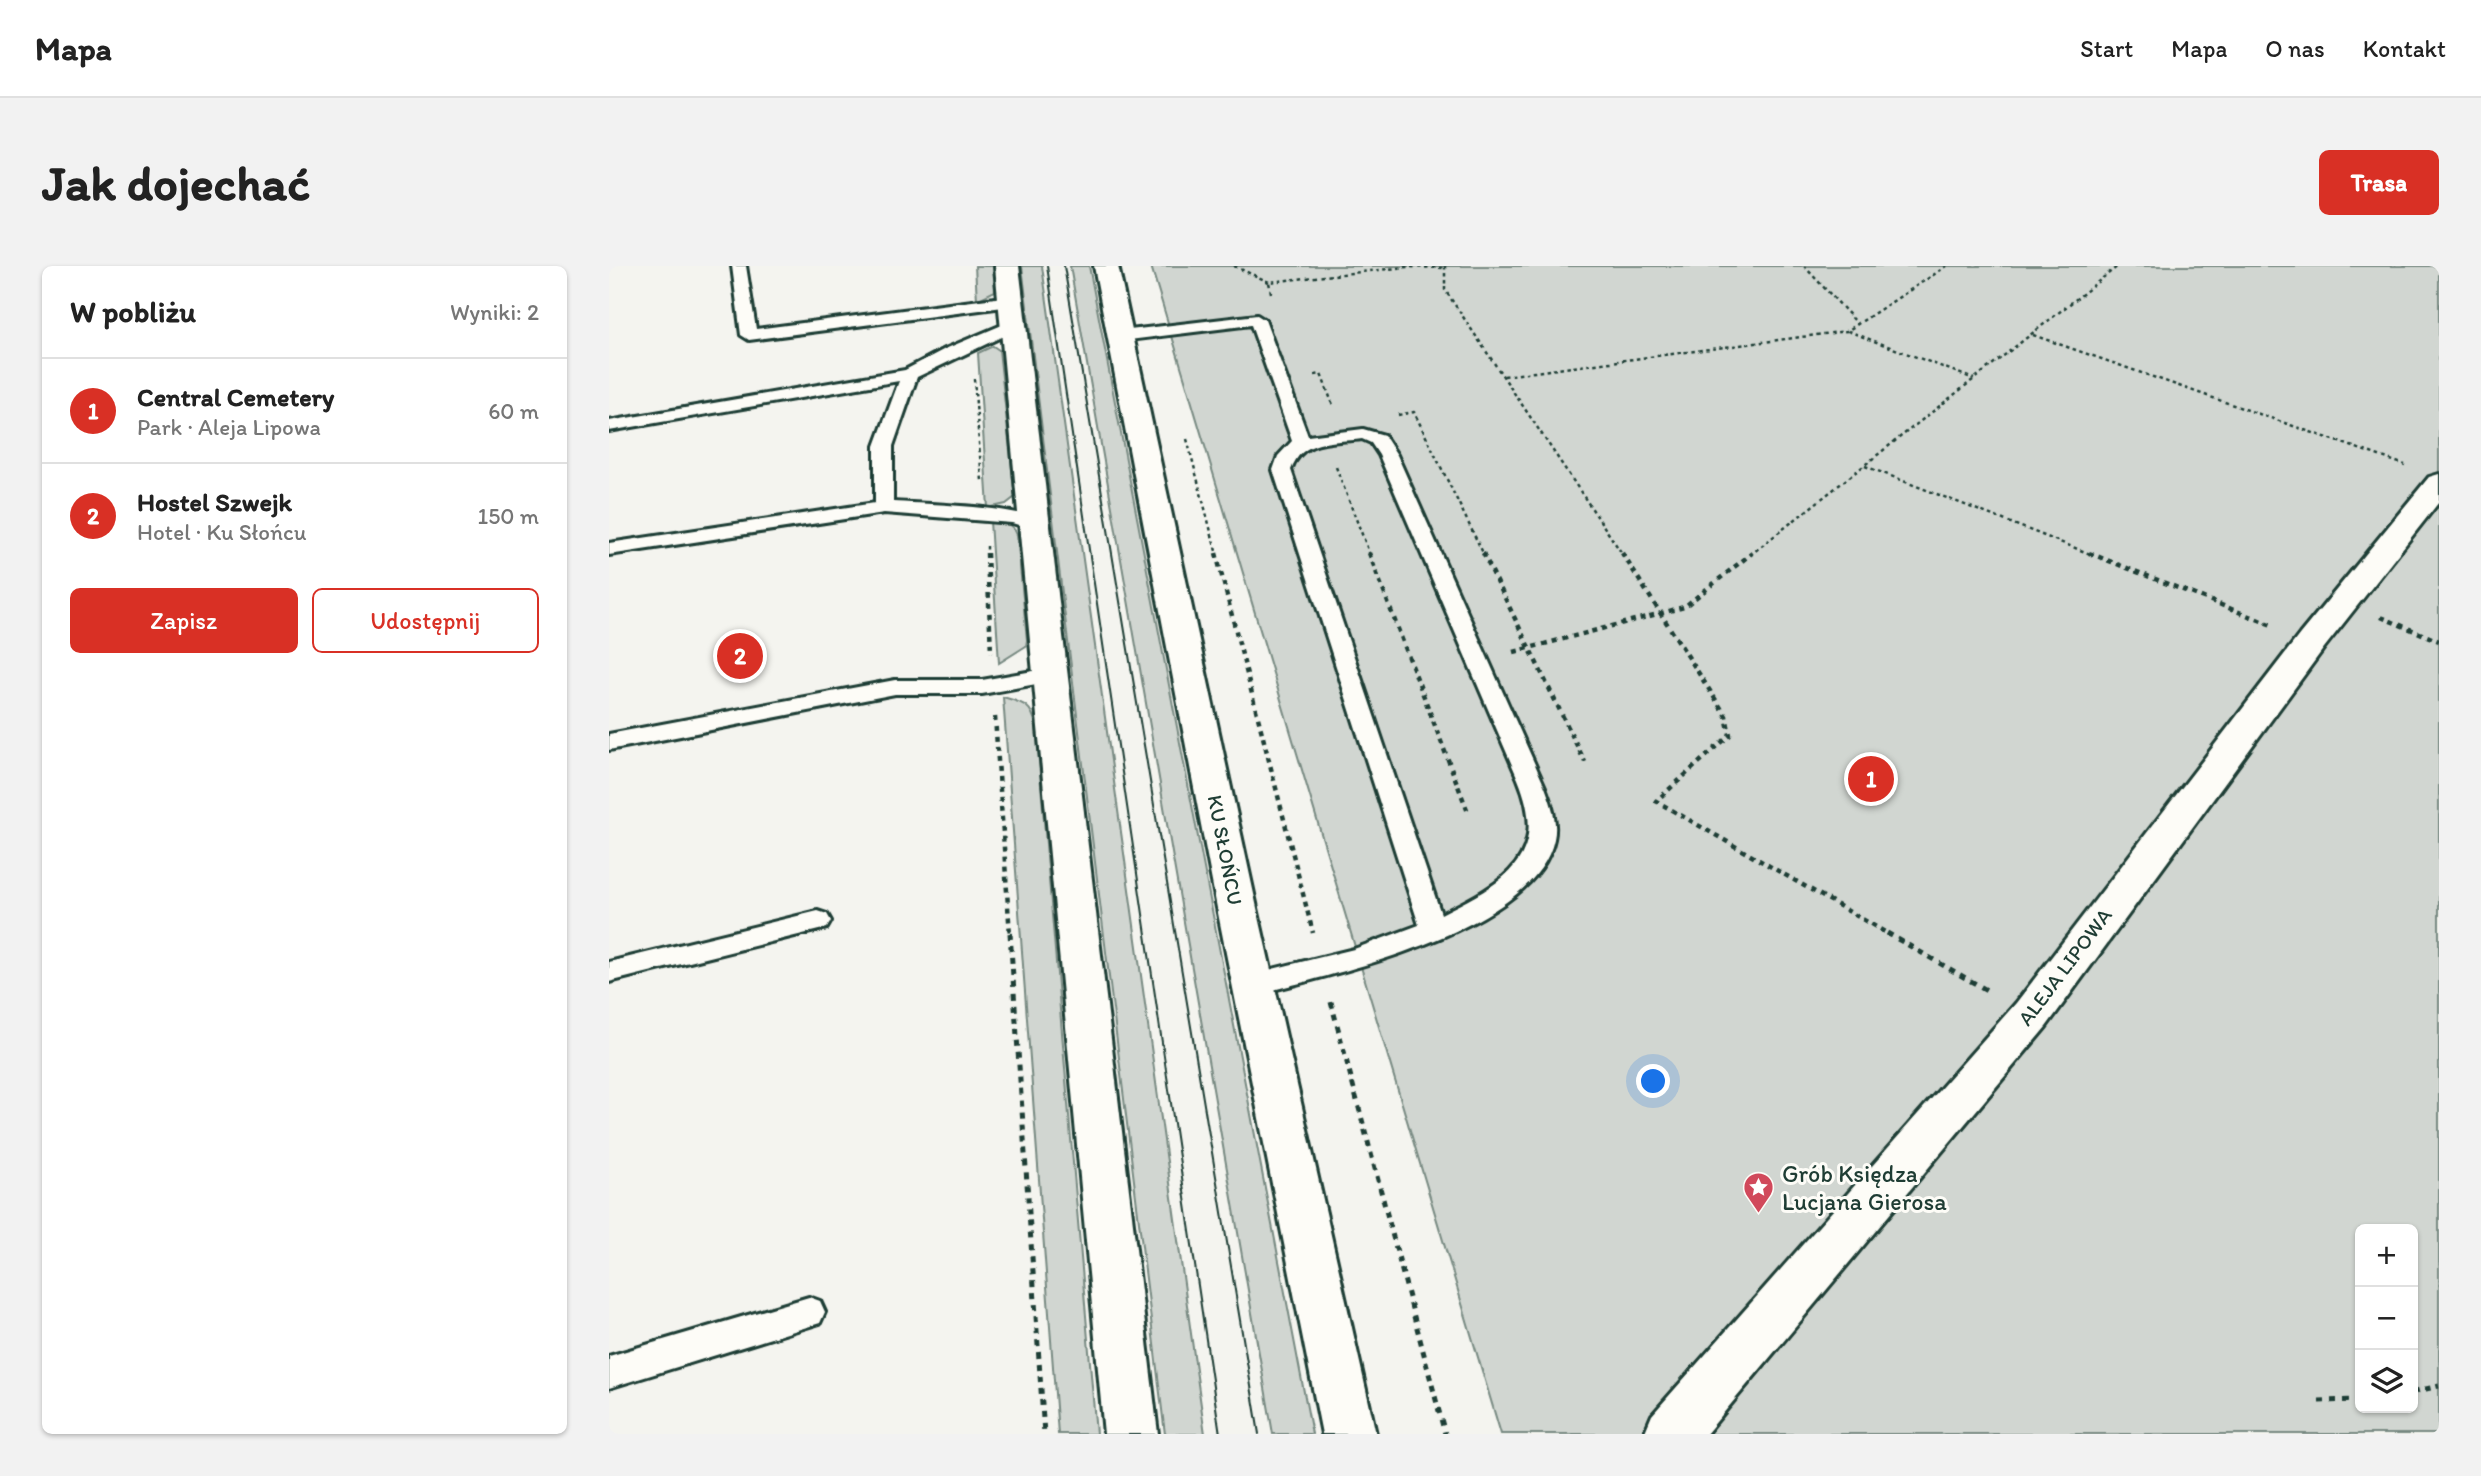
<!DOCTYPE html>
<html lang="pl">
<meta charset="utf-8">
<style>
body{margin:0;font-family:Itim,sans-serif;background:#f2f2f2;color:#222}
.controls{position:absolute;right:21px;bottom:21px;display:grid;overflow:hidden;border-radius:10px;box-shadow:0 2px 5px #0004}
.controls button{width:63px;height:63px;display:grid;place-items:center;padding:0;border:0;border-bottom:2px solid #e0e0e0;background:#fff;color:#222;font:35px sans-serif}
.you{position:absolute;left:1045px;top:816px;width:24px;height:24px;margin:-18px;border:5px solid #fff;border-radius:50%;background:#1a73e8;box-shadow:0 0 0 10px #1a73e833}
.badge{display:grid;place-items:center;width:46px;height:46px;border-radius:50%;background:#d93025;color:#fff;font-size:23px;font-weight:700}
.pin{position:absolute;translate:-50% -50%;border:4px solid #fff;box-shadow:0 2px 7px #0006}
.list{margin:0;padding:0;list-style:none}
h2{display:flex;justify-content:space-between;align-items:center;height:91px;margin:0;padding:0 28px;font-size:30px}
h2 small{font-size:23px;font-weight:400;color:#767676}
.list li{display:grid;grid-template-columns:46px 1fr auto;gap:21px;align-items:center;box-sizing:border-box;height:105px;padding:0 28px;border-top:2px solid #e0e0e0}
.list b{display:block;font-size:26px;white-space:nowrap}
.list p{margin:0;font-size:23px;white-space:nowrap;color:#767676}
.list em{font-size:23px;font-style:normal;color:#767676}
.actions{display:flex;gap:14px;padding:21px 28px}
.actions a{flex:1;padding:16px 0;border:2px solid #d93025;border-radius:10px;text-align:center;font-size:24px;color:#d93025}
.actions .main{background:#d93025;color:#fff}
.icon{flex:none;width:38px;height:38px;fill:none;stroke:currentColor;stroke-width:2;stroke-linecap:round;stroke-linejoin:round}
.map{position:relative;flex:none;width:1830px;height:1168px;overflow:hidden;border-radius:10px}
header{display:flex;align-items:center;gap:42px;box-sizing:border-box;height:98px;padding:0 35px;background:#fff;border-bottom:2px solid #e0e0e0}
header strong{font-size:33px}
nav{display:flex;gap:38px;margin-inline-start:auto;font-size:24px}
.intro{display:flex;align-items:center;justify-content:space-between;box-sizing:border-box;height:168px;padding:0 42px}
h1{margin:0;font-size:49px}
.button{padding:18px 32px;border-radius:10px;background:#d93025;color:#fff;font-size:24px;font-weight:700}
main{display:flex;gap:42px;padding:0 42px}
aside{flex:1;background:#fff;border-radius:10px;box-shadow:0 2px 5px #0004}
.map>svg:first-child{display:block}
.green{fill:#d1d6d1;stroke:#788a82;stroke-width:2;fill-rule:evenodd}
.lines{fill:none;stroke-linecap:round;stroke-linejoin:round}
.lane-casing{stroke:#1f3d34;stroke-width:6}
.street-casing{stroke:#1f3d34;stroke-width:6}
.primary-casing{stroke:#1f3d34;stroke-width:6}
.path-far2{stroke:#1f3d34;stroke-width:2.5;stroke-dasharray:3.5 3.5;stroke-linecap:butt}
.path-far1{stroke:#1f3d34;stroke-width:4.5;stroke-dasharray:5 5;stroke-linecap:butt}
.path{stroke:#1f3d34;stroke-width:5;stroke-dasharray:6 6;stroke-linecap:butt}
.lane{fill:#fdfcf7;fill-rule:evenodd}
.street{fill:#fdfcf7;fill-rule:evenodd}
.primary{fill:#fdfcf7;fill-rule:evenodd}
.tram{stroke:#1f3d34;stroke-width:2}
.labels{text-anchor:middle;stroke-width:6;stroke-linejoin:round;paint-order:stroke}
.street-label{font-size:21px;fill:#1f3d34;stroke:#fdfcf7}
.near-poi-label{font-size:24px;fill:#1f3d34;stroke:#fdfcf7;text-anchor:start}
</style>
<header>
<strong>Mapa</strong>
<nav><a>Start</a><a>Mapa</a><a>O nas</a><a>Kontakt</a></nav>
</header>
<div class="intro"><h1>Jak dojechać</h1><a class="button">Trasa</a></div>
<main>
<aside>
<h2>W pobliżu<small>Wyniki: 2</small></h2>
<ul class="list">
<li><span class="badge">1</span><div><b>Central Cemetery</b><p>Park · Aleja Lipowa</p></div><em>60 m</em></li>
<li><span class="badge">2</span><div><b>Hostel Szwejk</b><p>Hotel · Ku Słońcu</p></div><em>150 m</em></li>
</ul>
<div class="actions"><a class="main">Zapisz</a><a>Udostępnij</a></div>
</aside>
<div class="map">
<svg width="1830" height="1168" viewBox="0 0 1830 1168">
<rect width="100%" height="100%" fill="#f4f4ef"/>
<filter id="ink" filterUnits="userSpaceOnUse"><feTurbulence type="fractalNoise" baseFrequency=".0143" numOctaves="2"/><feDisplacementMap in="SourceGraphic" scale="14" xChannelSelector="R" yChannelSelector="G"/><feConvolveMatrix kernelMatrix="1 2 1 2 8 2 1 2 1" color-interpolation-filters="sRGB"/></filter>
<g filter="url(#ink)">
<!-- green -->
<g class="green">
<path d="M366 0H384L386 25 368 34Z"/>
<path d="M413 0H433L596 1168H556Z"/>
<path d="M461 0H480L703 1168H664Z"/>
<path d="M542 0H1830V1168H892ZM1751 963H1804V1142H1751Z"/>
<path d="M384 80 390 84 406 231 397 238 379 242 369 87Z"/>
<path d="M381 255C393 255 404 257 408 269L418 374 417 380 390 397Z"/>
<path d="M394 431C415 437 423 439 427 460L487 1168H449Z"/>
</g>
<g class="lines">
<defs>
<g id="lane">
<path d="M123 0H137L147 63 402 30 410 35 402 40 140 74 132 69Z"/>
<path d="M648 49 656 54 699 170 754 163 775 169 788 189 936 521C942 537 949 555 945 573 926 665 721 709 644 729L635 726 631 718 635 710 745 683 810 659 664 204 669 190 683 175 642 59 512 75 504 70 512 65ZM753 173 762 177 770 189 909 513C941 591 897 616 832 648L682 204C693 172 723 177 753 173Z"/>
<path d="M405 54 413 59 411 62 308 111 284 180V236C312 238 421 240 436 258L433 262 426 264 403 257 275 247 0 289V277L266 237V180L290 115 0 165V155L296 104 336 83Z"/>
<path d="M441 402 449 404 452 409 449 414 373 428H286L0 484V468L286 414H373Z"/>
<path d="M209 645 218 648 222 655 218 662 0 716V696Z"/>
<path d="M200 1031 211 1035 216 1046 211 1057 0 1122V1090Z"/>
</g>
<path id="street" d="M1830 208V236L1715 382 1437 761 1097 1168H1035L1043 1149 1407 737 1691 368 1820 211Z"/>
<g id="primary">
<path d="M386 0H410L549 1168H495Z"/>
<path d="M485 0H509L648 642 767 1168H713L608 642Z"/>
</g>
</defs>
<!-- lane casing -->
<use href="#lane" class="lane-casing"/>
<!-- street casing -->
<use href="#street" class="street-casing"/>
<!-- primary casing -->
<use href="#primary" class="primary-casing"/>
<!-- path-far2 -->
<g class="path-far2">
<path d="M625 0 660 16"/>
<path d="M836 0V24L1014 289"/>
<path d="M1195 0 1249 58"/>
<path d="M662 27 660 16 798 1 835 2"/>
<path d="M1239 65 1365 113"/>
<path d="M1424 69 1796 199"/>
<path d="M706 109 712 108 724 139"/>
<path d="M895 110 1238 65 1338 0"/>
<path d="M365 113 373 215"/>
<path d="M789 149 805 146 875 289"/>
<path d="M578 173 608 289"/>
<path d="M1256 200 1484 289"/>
<path d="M727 201 761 289"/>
<path d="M378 280V289"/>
<path d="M1141 289 1509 0"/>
</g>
<!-- path-far1 -->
<g class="path-far1">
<path d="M378 287 382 387"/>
<path d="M607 287 704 667"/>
<path d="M760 287 859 546"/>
<path d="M874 287 976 496"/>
<path d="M1013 287 1117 450 1121 469 1047 535 1281 669"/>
<path d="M1480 287 1663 359"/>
<path d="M1772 351 1830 375"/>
<path d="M905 386 1075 341 1143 287"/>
<path d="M386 451 401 669"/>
</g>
<!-- path -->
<g class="path">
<path d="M401 667 435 1168"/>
<path d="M1278 667 1381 726"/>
<path d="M722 736 836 1168"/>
<path d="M1804 1126 1830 1120"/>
<path d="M1710 1135 1751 1134"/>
</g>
<!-- lane -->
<use href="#lane" class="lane"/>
<!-- street -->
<use href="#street" class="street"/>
<!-- primary -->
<use href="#primary" class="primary"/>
<!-- tram -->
<g class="tram">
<path d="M438 0 611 1168"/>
<path d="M455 0 650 1168"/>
</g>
</g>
</g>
<!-- icons -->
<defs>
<symbol id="sight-pin" viewBox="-11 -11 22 30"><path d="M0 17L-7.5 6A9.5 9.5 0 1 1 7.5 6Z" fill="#d1495b" stroke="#fdfcf7"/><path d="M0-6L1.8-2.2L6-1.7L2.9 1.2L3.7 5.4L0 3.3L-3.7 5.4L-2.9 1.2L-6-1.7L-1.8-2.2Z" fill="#fff"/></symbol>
</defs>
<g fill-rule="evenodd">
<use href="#sight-pin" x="1132" y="904" width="35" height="47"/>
</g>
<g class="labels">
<!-- street labels -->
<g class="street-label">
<text transform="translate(616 584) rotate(79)" y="7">KU SŁOŃCU</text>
<text transform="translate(1456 701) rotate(-53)" y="7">ALEJA LIPOWA</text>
</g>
<!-- near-poi labels -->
<g class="near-poi-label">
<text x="1173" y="916">Grób Księdza<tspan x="1173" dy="28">Lucjana Gierosa</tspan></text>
</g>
</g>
</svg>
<div class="controls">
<button>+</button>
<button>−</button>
<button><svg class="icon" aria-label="layers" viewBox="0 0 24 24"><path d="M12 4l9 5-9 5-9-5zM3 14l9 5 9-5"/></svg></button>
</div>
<div class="you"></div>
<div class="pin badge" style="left:1262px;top:513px">1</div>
<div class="pin badge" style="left:131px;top:390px">2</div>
</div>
</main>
